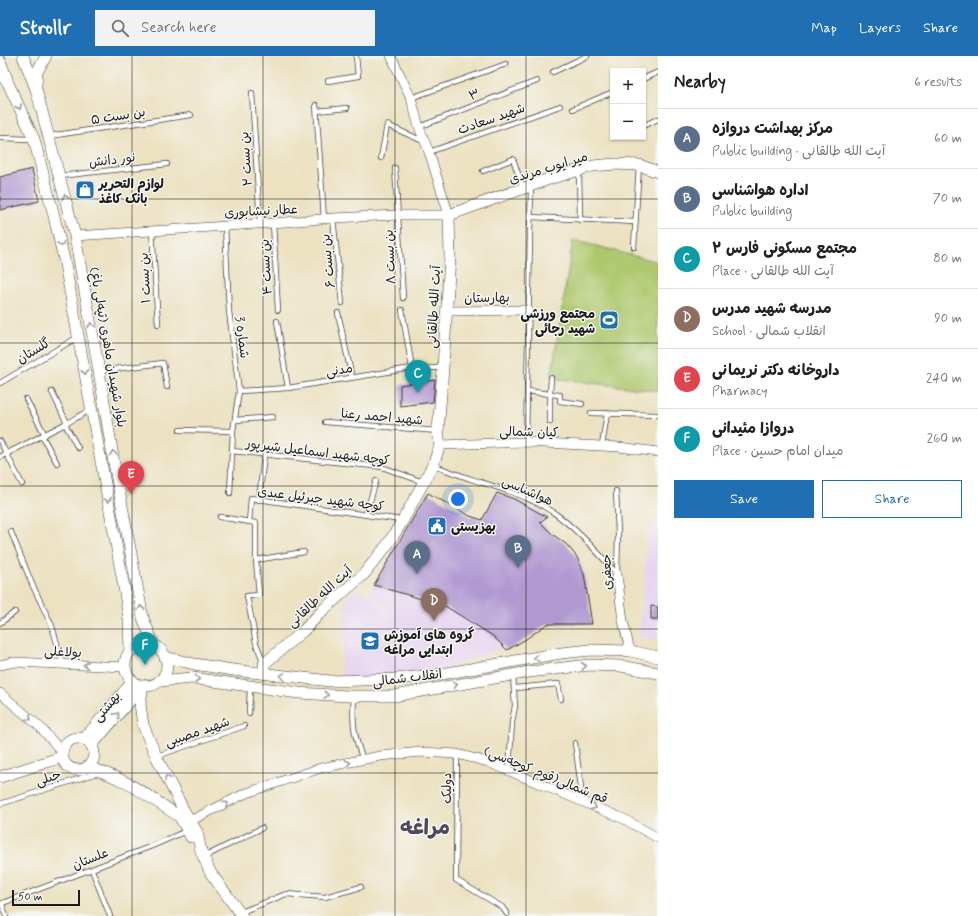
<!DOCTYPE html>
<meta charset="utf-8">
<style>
body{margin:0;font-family:Mynerve,"Playpen Sans Arabic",sans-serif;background:#f2f2f2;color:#202124}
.controls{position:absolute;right:12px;top:12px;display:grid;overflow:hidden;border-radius:0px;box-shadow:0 1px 3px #0004}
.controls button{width:36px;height:36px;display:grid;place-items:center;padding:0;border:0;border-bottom:1px solid #e0e0e0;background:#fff;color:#202124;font:20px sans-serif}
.scale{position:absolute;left:12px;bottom:10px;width:68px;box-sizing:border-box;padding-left:4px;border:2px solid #1c1c1c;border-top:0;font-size:11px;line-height:14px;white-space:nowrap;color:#1c1c1c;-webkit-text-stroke:3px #f6f6f2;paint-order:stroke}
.you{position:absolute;left:458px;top:443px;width:14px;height:14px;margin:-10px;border:3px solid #fff;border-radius:50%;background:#1a73e8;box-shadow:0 0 0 6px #1a73e833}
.badge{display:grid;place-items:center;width:26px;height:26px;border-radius:50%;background:#1f6fb2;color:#fff;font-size:13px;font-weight:700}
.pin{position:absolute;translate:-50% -33px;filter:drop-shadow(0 1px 2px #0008)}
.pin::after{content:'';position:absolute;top:21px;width:14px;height:12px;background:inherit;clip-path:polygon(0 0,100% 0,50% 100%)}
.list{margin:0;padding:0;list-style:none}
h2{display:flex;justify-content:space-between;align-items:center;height:52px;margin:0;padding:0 16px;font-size:17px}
h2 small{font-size:13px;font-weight:400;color:#757577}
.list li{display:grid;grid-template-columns:26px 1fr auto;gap:12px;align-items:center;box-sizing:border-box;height:60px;padding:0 16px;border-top:1px solid #e0e0e0}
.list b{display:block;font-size:15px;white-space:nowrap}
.list p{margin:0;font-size:13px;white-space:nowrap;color:#757577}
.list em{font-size:13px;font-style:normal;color:#757577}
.actions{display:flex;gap:8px;padding:12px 16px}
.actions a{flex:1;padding:9px 0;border:1px solid #1f6fb2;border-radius:0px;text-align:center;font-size:14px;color:#1f6fb2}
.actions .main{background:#1f6fb2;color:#fff}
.icon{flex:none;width:22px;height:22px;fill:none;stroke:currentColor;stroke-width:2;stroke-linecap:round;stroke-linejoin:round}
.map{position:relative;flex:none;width:658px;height:860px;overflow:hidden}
header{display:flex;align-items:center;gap:24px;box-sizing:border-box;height:56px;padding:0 20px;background:#1f6fb2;color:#fff}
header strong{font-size:19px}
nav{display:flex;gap:22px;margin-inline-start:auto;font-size:14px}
.search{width:280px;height:36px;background:#f2f2f2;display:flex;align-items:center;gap:10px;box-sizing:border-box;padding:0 14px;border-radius:0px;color:#757577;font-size:15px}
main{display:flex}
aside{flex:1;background:#fff}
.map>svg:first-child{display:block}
.built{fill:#e6d3f0}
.green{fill:#adc76c;stroke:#647244}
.building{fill:#b099d1}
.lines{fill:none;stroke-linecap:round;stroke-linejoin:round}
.service-casing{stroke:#3b3a35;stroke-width:6}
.minor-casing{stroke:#3b3a35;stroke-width:10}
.tertiary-casing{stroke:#3b3a35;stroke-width:12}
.service{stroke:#fff;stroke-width:4.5}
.minor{stroke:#fff;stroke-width:9}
.tertiary{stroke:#fff;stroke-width:11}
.oneway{stroke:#999}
.grid{fill:none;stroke:#1c1c1c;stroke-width:1;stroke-opacity:0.55}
.labels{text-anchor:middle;stroke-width:3;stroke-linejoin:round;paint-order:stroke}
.street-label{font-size:13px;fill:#1c1c1c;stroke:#f6f6f2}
.poi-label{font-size:13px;font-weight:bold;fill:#1c1c1c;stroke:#f6f6f2;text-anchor:start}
.town-label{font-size:21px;font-weight:bold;fill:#50485b;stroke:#f6f6f2}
</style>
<header>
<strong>Strollr</strong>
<div class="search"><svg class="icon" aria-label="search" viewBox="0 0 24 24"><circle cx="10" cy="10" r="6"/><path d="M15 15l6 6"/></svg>Search here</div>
<nav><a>Map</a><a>Layers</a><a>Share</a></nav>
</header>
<main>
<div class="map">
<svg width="658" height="860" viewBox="0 0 658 860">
<rect width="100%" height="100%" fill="#f6f6f2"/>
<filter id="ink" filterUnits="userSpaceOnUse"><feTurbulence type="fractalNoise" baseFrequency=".025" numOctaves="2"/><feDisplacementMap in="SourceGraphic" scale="8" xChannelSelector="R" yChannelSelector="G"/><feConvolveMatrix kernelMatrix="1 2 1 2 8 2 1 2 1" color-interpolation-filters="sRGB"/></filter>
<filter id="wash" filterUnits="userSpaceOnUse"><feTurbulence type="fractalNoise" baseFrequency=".012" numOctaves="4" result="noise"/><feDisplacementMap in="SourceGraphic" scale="16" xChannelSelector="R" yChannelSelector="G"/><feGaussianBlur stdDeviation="0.9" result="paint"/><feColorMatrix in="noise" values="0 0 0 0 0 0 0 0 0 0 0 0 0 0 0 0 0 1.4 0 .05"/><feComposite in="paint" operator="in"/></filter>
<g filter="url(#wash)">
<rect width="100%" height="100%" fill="#ece2c2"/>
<!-- built -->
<g class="built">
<path d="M649 468 658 469V584L639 581Z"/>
<path d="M374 529 445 550 493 580 504 591 437 616 341 624 345 546 353 534 369 539Z"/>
</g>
<!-- green -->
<path class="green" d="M573 184 658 206V335L551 322Z"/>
<g id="blocks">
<!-- building -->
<g class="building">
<path d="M32 113 39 145 0 154V121Z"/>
<path d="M435 324 433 346 400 350V329Z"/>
<path d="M428 437 470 460 482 464 497 437 514 443 547 461 540 466 552 478 566 488 577 501 584 518 592 568H547L526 583 507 594 493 580 445 550 374 529Z"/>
<path d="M651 550 658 551V563H651Z"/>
</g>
</g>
</g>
<g filter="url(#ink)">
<use href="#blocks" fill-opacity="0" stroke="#3b3a35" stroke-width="1"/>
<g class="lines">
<defs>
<g id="service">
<path d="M553 16 587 0"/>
<path d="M643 23 658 16"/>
<path d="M328 25 358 20 356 0"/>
<path d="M252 37 260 167"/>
<path d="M411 42 506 8"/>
<path d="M316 49 324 163"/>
<path d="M573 53 613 36"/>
<path d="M317 55 347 52"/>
<path d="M643 70 658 63"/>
<path d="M419 71 537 25"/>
<path d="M49 80 191 59"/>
<path d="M0 82 32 83"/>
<path d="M429 96 560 50"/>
<path d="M381 102 387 69 423 85"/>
<path d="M395 112 403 242"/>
<path d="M483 115 513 103 523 132"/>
<path d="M579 115 580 164"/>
<path d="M59 120 167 108"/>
<path d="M531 161 635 166"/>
<path d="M333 162 342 247"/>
<path d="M273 167 278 254"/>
<path d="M225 169 229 255 239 335 233 375 230 437"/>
<path d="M152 174 158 268"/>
<path d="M634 191 639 109"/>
<path d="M402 254 412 312"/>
<path d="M338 257 352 322"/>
<path d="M277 265 288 332"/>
<path d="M99 315 163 307 167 331"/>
<path d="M0 327 78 281"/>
<path d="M239 335 288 332 412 312H443"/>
<path d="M527 335 550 338 551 322"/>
<path d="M52 336 67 367"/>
<path d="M26 343 45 379"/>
<path d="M591 357 658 359"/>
<path d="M235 364 273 361"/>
<path d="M325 366 438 375"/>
<path d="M550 366V338L560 339V345L582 348"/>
<path d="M65 368 78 392"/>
<path d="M180 374 233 375"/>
<path d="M42 380 57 407"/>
<path d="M0 385 22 428"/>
<path d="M526 386 531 130"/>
<path d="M602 390 607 357"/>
<path d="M232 395 382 411 423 426"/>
<path d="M0 401 67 367 90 354"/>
<path d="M433 409C448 415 462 420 477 425 503 433 530 441 553 456 577 473 598 496 617 518"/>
<path d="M616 435 618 478 617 518"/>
<path d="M259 444 264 399"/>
<path d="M366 458 376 425"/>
<path d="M220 461 256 467V504L259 539 247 540 256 587 264 608"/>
<path d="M249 466 251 442 401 464"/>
<path d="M11 476 32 528 52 570 63 608"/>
<path d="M256 504 304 496"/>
<path d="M0 567 15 556"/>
<path d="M515 632 558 628 561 643"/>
<path d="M354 641C352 667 354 680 363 704"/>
<path d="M249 657 250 631"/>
<path d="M575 687 581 731 579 745"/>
<path d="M457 698 456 824 502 851 507 858"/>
<path d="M157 700 244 670"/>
<path d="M509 715 512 666 515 650 513 619"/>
<path d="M0 748 97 717"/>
<path d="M204 801 262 772"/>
<path d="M92 814 110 860"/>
<path d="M0 848 152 790 186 775"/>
<path d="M2 848 6 860"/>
<path d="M239 857 286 838 325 841 361 831"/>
</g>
<g id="minor">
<path d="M75 180 273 167 333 162 398 159H449L429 96 419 71 411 42 391 0"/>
<path d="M447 255 528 254"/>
<path d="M440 389 526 386 619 391 658 396"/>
<path d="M617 518 623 565 630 595"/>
<path d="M0 609 14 606 125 611"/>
<path d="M0 637 40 671 62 696"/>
<path d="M190 765 244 738 321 712 380 700 421 696 457 698 488 706 624 763 658 782"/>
</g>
<g id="tertiary">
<path d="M23 0 36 33 75 180 99 315 114 407 143 562 154 589"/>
<path d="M0 5 7 23"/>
<path d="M0 17 8 27 34 83 53 156 65 208 125 537 129 564 130 595"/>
<path d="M36 29 37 16 46 0"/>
<circle cx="146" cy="609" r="21"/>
<path d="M165 601 194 608 233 614 330 625 394 623 436 619 561 597 591 594 630 595 658 601"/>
<path d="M264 617V608L304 574 323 554 364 518 388 488 403 464 433 409 440 389 438 375 443 312 450 201 449 159 549 123 593 110 615 108 639 109 658 116"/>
<path d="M159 625 192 622 299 637 348 640H394L529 616 589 609 621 610 658 617"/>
<path d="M143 629 140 648 143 669 156 700 185 757"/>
<circle cx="78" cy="698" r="16"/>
<path d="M84 683 133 625"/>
<path d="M92 689 143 629"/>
<path d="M87 711C124 721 148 740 180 761"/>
<path d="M0 721 62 701"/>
<path d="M183 756 185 757 197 776V779L195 781H191L180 761V758Z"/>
<path d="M197 776 201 795 210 816 242 860"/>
</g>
</defs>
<!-- service casing -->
<use href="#service" class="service-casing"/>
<!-- minor casing -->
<use href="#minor" class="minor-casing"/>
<!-- tertiary casing -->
<use href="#tertiary" class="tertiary-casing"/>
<!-- service -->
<use href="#service" class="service"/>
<!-- minor -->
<use href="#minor" class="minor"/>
<!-- tertiary -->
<use href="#tertiary" class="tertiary"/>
</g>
<!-- one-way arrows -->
<defs><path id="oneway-chevron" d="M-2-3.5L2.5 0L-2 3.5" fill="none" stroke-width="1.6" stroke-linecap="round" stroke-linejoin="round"/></defs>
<g class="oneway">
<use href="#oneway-chevron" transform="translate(19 51) rotate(65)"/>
<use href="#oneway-chevron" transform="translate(65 141) rotate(-104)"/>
<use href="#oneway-chevron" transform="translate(61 188) rotate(78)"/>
<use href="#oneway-chevron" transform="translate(91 269) rotate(-100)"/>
<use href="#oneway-chevron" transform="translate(85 316) rotate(80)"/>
<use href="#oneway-chevron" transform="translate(113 397) rotate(-99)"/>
<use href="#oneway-chevron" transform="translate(108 444) rotate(80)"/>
<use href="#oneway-chevron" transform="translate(141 552) rotate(-101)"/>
<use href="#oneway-chevron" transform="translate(536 602) rotate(170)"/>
<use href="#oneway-chevron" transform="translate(86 609) rotate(-177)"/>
<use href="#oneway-chevron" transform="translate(584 610) rotate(-6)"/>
<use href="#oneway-chevron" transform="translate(282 620) rotate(-171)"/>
<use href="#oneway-chevron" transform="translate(197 623) rotate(6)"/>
<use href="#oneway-chevron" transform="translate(455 629) rotate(-10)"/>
<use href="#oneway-chevron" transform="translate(326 639) rotate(4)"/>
<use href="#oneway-chevron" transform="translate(117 659) rotate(-50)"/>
<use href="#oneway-chevron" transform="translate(29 662) rotate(41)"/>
<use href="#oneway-chevron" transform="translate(348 707) rotate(-11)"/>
<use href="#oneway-chevron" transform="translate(167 722) rotate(-117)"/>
<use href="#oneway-chevron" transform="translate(226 748) rotate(-28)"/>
<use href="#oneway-chevron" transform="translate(594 751) rotate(23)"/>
</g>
</g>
<!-- grid -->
<path class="grid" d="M132 0V860M263 0V860M395 0V860M526 0V860M0 143H658M0 287H658M0 430H658M0 573H658M0 717H658"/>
<!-- icons -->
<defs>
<symbol id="shop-square" viewBox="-11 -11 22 22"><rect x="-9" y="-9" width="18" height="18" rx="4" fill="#1f6fb2" stroke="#f6f6f2"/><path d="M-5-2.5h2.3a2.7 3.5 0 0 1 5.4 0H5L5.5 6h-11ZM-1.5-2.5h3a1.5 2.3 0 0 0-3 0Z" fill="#fff"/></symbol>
<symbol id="stadium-square" viewBox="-11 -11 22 22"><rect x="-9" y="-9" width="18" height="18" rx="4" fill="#1f6fb2" stroke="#f6f6f2"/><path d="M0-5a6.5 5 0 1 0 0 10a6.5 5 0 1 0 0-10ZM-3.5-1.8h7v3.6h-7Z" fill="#fff"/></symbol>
<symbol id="civic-square" viewBox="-11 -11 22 22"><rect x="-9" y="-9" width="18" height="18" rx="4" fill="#1f6fb2" stroke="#f6f6f2"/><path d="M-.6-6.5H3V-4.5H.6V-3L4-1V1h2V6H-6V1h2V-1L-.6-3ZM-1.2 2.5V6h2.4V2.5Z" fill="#fff"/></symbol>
<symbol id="school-square" viewBox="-11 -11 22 22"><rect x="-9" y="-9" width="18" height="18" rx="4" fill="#1f6fb2" stroke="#f6f6f2"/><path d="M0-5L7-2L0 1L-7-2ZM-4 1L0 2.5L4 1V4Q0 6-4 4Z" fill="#fff"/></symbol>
</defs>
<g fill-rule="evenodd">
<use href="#shop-square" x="74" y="123" width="22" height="22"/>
<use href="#stadium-square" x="598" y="253" width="22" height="22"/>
<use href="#civic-square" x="426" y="459" width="22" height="22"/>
<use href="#school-square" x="359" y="574" width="22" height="22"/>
</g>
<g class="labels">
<!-- street labels -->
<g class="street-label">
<text transform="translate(474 38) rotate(-21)" y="5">۳</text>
<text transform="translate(118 59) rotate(-9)" y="5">بن بست ۵</text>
<text transform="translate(491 62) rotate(-19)" y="5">شهید سعادت</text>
<text transform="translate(112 103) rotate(-7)" y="5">نور دانش</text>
<text transform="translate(245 103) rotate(-94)" y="5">بن بست ۲</text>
<text transform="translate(548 111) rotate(-17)" y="5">میر ایوب مرندی</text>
<text transform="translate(261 154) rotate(-3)" y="5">عطار نیشابوری</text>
<text transform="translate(389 201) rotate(-93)" y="5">بن بست ۸</text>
<text transform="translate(327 205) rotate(-96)" y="5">بن بست ۶</text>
<text transform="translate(265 211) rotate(-93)" y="5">بن بست ۴</text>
<text transform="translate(144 222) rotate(-93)" y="5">بن بست ۱</text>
<text transform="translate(487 241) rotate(-1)" y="5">بهارستان</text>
<text transform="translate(433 251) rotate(-87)" y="5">آیت الله طالقانی</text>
<text transform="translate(243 281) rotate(83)" y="5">شماره 3</text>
<text transform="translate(109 291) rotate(80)" y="5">بلوار شهیدان ماهری (تپه‌لی باغ)</text>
<text transform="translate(33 294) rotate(-31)" y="5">گلستان</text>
<text transform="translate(339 313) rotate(-9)" y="5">مدنی</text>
<text transform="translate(382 360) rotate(5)" y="5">شهید احمد رعنا</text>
<text transform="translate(529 375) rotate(1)" y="5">کیان شمالی</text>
<text transform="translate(318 395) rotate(7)" y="5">کوچه شهید اسماعیل شیرپور</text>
<text transform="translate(528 434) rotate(24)" y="5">هواشناسی</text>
<text transform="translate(321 442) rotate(7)" y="5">کوچه شهید جبرئیل عبدی</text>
<text transform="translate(606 516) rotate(-92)" y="5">جعفری</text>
<text transform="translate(319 540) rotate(-43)" y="5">آیت الله طالقانی</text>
<text transform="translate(63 595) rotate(3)" y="5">بولاغلی</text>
<text transform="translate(407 621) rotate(-7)" y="5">انقلاب شمالی</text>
<text transform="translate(106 650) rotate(-50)" y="5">بهشتی</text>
<text transform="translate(197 675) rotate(-19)" y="5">شهید مصیبی</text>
<text transform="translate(546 718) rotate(22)" y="5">قم شمالی(قوم کوچه‌سی)</text>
<text transform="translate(48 721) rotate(-18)" y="5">جبلی</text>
<text transform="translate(446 732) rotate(-90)" y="5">دولیک</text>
<text transform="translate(90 802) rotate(-22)" y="5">علستان</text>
</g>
<!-- poi labels -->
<g class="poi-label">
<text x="99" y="132">لوازم التحریر<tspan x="99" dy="15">بانک کاغذ</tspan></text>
<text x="595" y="262" text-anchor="end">مجتمع ورزشی<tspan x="595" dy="15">شهید رجائی</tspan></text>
<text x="451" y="475">بهزیستی</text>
<text x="384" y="583">گروه های آموزش<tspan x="384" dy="15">ابتدایی مراغه</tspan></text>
</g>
<!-- town labels -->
<g class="town-label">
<text x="425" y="778">مراغه</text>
</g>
</g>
</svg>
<div class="controls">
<button>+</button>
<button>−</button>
</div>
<div class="scale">50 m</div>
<div class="you"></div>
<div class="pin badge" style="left:417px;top:518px;background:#5c6f8a">A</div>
<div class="pin badge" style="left:518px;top:512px;background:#5c6f8a">B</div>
<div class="pin badge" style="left:418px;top:337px;background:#0f9aa8">C</div>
<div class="pin badge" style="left:434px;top:565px;background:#8d6e63">D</div>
<div class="pin badge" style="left:131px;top:438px;background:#e0444e">E</div>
<div class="pin badge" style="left:145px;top:609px;background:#0f9aa8">F</div>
</div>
<aside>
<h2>Nearby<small>6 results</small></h2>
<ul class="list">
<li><span class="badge" style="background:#5c6f8a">A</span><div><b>مرکز بهداشت دروازه</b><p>Public building · آیت الله طالقانی</p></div><em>60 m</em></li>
<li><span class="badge" style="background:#5c6f8a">B</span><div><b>اداره هواشناسی</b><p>Public building</p></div><em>70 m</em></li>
<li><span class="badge" style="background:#0f9aa8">C</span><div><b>مجتمع مسکونی فارس ۲</b><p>Place · آیت الله طالقانی</p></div><em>80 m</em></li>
<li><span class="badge" style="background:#8d6e63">D</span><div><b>مدرسه شهید مدرس</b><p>School · انقلاب شمالی</p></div><em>90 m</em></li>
<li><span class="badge" style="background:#e0444e">E</span><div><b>داروخانه دكتر نریمانی</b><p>Pharmacy</p></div><em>240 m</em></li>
<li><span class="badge" style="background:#0f9aa8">F</span><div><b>دروازا مئیدانی</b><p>Place · میدان امام حسین</p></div><em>260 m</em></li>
</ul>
<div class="actions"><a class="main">Save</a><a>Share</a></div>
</aside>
</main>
